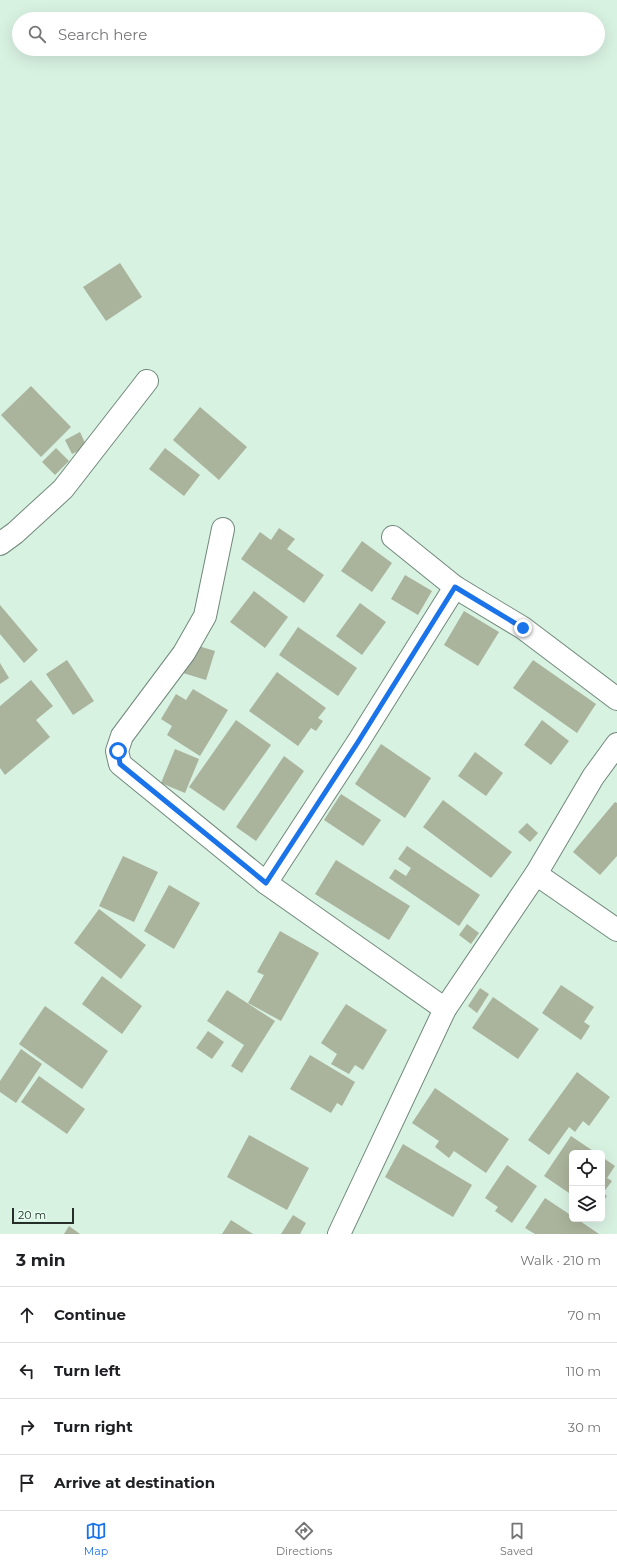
<!DOCTYPE html>
<meta charset="utf-8">
<style>
body{margin:0;font-family:Montserrat,sans-serif;background:#f2f2f2;color:#202124}
.controls{position:absolute;right:12px;bottom:12px;display:grid;overflow:hidden;border-radius:6px;box-shadow:0 4px 16px #0002}
.controls button{width:36px;height:36px;display:grid;place-items:center;padding:0;border:0;border-bottom:1px solid #e0e0e0;background:#fff;color:#202124;font:20px sans-serif}
.scale{position:absolute;left:12px;bottom:10px;width:62px;box-sizing:border-box;padding-left:4px;border:2px solid #252e29;border-top:0;font-size:11px;line-height:14px;white-space:nowrap;color:#252e29;-webkit-text-stroke:3px #e5fff0;paint-order:stroke}
.stop{position:absolute;width:12px;height:12px;margin:-9px;border:3px solid #1a73e8;border-radius:50%;background:#fff}
.stop.end{background:#1a73e8;border-color:#fff;box-shadow:0 1px 4px #0008}
.list{margin:0;padding:0;list-style:none}
h2{display:flex;justify-content:space-between;align-items:center;height:52px;margin:0;padding:0 16px;font-size:17px}
h2 small{font-size:13px;font-weight:400;color:#757577}
.list li{display:grid;grid-template-columns:26px 1fr auto;gap:12px;align-items:center;box-sizing:border-box;height:56px;padding:0 16px;border-top:1px solid #e0e0e0}
.list b{display:block;font-size:15px;white-space:nowrap}
.list em{font-size:13px;font-style:normal;color:#757577}
.icon{flex:none;width:22px;height:22px;fill:none;stroke:currentColor;stroke-width:2;stroke-linecap:round;stroke-linejoin:round}
.map{position:relative;flex:none;width:617px;height:1234px;overflow:hidden}
.search{position:absolute;background:#fff;box-shadow:0 4px 16px #0002;left:12px;right:12px;top:12px;height:44px;display:flex;align-items:center;gap:10px;box-sizing:border-box;padding:0 14px;border-radius:22px;color:#757577;font-size:15px}
.sheet{height:276px;background:#fff}
nav{display:flex;justify-content:space-around;align-items:center;box-sizing:border-box;height:56px;border-top:1px solid #e0e0e0;background:#fff;font-size:11px;color:#757577}
nav a{display:grid;justify-items:center;gap:2px}
nav .on{color:#1a73e8}
.map>svg:first-child{display:block}
.building{fill:#aab39c}
.lines{fill:none;stroke-linecap:round;stroke-linejoin:round}
.minor-casing{stroke:#70887a;stroke-width:24}
.minor{stroke:#fff;stroke-width:22}
.route{stroke:#1a73e8;stroke-width:5}
</style>
<div class="map">
<svg width="617" height="1234" viewBox="0 0 617 1234">
<rect width="100%" height="100%" fill="#d8f2e2"/>
<!-- building -->
<g class="building">
<path d="M120 263 142 297 106 321 83 287Z"/>
<path d="M31 386 71 427 41 457 1 415Z"/>
<path d="M200 407 247 447 219 480 173 440Z"/>
<path d="M80 432 87 447 72 454 65 440Z"/>
<path d="M56 448 69 461 55 475 42 462Z"/>
<path d="M165 448 200 475 184 496 149 469Z"/>
<path d="M279 528 295 539 287 549 324 575 304 603 241 559 260 532 271 540Z"/>
<path d="M362 541 392 563 372 592 341 571Z"/>
<path d="M405 575 432 591 418 615 391 599Z"/>
<path d="M254 591 288 617 265 648 230 622Z"/>
<path d="M360 603 386 622 362 655 336 636Z"/>
<path d="M0 605 38 650 24 663 0 634Z"/>
<path d="M464 611 499 632 478 666 444 645Z"/>
<path d="M298 627 357 668 338 696 279 655Z"/>
<path d="M192 644 215 651 206 680 183 673Z"/>
<path d="M67 660 94 701 73 715 46 674Z"/>
<path d="M533 660 596 704 577 733 513 688Z"/>
<path d="M0 663 9 678 0 684Z"/>
<path d="M277 672 326 708 318 718 323 721 316 731 311 728 298 746 249 711Z"/>
<path d="M31 680 53 706 36 720 50 737 5 775 0 768V706Z"/>
<path d="M193 689 228 710 200 756 167 735 172 726 161 719 176 694 186 700Z"/>
<path d="M236 720 271 745 224 811 189 787Z"/>
<path d="M542 720 569 741 551 765 524 745Z"/>
<path d="M381 744 431 778 405 818 355 784Z"/>
<path d="M175 749 199 759 185 793 161 783Z"/>
<path d="M475 752 503 773 486 796 458 776Z"/>
<path d="M284 756 304 771 256 841 236 827Z"/>
<path d="M341 794 381 820 363 846 324 820Z"/>
<path d="M443 800 512 852 491 878 423 827Z"/>
<path d="M615 802 617 803V856L600 875 573 852Z"/>
<path d="M527 823 538 833 530 842 518 832Z"/>
<path d="M407 846 480 895 459 926 389 878 395 869 406 876 411 868 398 859Z"/>
<path d="M123 856 158 872 134 922 99 906Z"/>
<path d="M336 860 410 906 389 940 315 894Z"/>
<path d="M169 885 200 903 174 949 144 931Z"/>
<path d="M99 909 146 945 121 979 74 943Z"/>
<path d="M467 924 479 933 471 944 459 935Z"/>
<path d="M280 931 319 953 281 1021 248 1003 264 975 257 972Z"/>
<path d="M102 976 142 1006 122 1034 82 1004Z"/>
<path d="M561 985 594 1007 584 1022 590 1026 581 1040 542 1013Z"/>
<path d="M480 988 489 994 477 1013 468 1006Z"/>
<path d="M227 990 275 1021 242 1073 231 1066 244 1045 207 1021Z"/>
<path d="M493 997 539 1029 518 1059 472 1028Z"/>
<path d="M346 1004 387 1030 363 1070 355 1065 349 1074 331 1064 337 1054 321 1043Z"/>
<path d="M45 1006 108 1051 82 1089 19 1044Z"/>
<path d="M208 1031 224 1042 212 1059 196 1048Z"/>
<path d="M21 1049 42 1064 16 1103 0 1092V1081Z"/>
<path d="M310 1055 355 1082 342 1106 337 1103 331 1113 290 1089Z"/>
<path d="M577 1072 610 1097 589 1126 583 1121 575 1132 569 1127 549 1155 528 1140Z"/>
<path d="M39 1076 85 1109 67 1134 21 1102Z"/>
<path d="M435 1088 509 1139 486 1173 454 1151 449 1158 435 1147 439 1141 412 1123Z"/>
<path d="M249 1135 309 1168 287 1210 227 1177Z"/>
<path d="M571 1136 596 1153H572V1200L569 1198 572 1195 544 1176Z"/>
<path d="M403 1144 472 1185 453 1217 385 1177Z"/>
<path d="M602 1157 615 1166 607 1178 612 1181 603 1193 607 1196 602 1203Z"/>
<path d="M507 1165 537 1186 512 1223 495 1211 498 1207 485 1198Z"/>
<path d="M545 1198 572 1216V1219H577L599 1234H535L525 1228Z"/>
<path d="M293 1215 306 1223 300 1234H281Z"/>
<path d="M231 1220 253 1234H222Z"/>
<path d="M69 1226 80 1234H64Z"/>
</g>
<g class="lines">
<defs>
<g id="minor">
<path d="M223 529 205 616 184 653 122 736 117 751 120 764 266 883 445 1009"/>
<path d="M393 537 455 587 523 628 617 699"/>
<path d="M0 544 15 533 63 489 147 381"/>
<path d="M536 874 617 930"/>
<path d="M266 883 358 742 455 587"/>
<path d="M339 1234 445 1009 536 874 593 777 617 744"/>
</g>
</defs>
<!-- minor casing -->
<use href="#minor" class="minor-casing"/>
<!-- minor -->
<use href="#minor" class="minor"/>
</g>
<g class="lines">
<!-- route -->
<path class="route" d="M118 751 120 764 266 883 358 742 455 587 523 628"/>
</g>
</svg>
<div class="controls">
<button><svg class="icon" aria-label="locate" viewBox="0 0 24 24"><circle cx="12" cy="12" r="6"/><path d="M12 2v4M12 18v4M2 12h4M18 12h4"/></svg></button>
<button><svg class="icon" aria-label="layers" viewBox="0 0 24 24"><path d="M12 4l9 5-9 5-9-5zM3 14l9 5 9-5"/></svg></button>
</div>
<div class="scale">20 m</div>
<div class="stop" style="left:118px;top:751px"></div>
<div class="stop end" style="left:523px;top:628px"></div>
<div class="search"><svg class="icon" aria-label="search" viewBox="0 0 24 24"><circle cx="10" cy="10" r="6"/><path d="M15 15l6 6"/></svg>Search here</div>
</div>
<section class="sheet">
<h2>3 min<small>Walk · 210 m</small></h2>
<ul class="list">
<li><svg class="icon" aria-label="ahead" viewBox="0 0 24 24"><path d="M12 20V5M6 11l6-6 6 6"/></svg><div><b>Continue</b></div><em>70 m</em></li>
<li><svg class="icon" aria-label="left" viewBox="0 0 24 24"><path d="M17 20v-9H6M10 6l-5 5 5 5"/></svg><div><b>Turn left</b></div><em>110 m</em></li>
<li><svg class="icon" aria-label="right" viewBox="0 0 24 24"><path d="M7 20v-9h11M14 6l5 5-5 5"/></svg><div><b>Turn right</b></div><em>30 m</em></li>
<li><svg class="icon" aria-label="arrive" viewBox="0 0 24 24"><path d="M6 21V4h12l-3 4 3 4H6"/></svg><div><b>Arrive at destination</b></div></li>
</ul>
</section>
<nav>
<a class="on"><svg class="icon" aria-label="map" viewBox="0 0 24 24"><path d="M3 6l6-2 6 2 6-2v14l-6 2-6-2-6 2zM9 4v14M15 6v14"/></svg>Map</a>
<a><svg class="icon" aria-label="directions" viewBox="0 0 24 24"><path d="M12 3l9 9-9 9-9-9zM9 14v-3h6M13 9l2 2-2 2"/></svg>Directions</a>
<a><svg class="icon" aria-label="saved" viewBox="0 0 24 24"><path d="M7 4h10v16l-5-4-5 4z"/></svg>Saved</a>
</nav>
